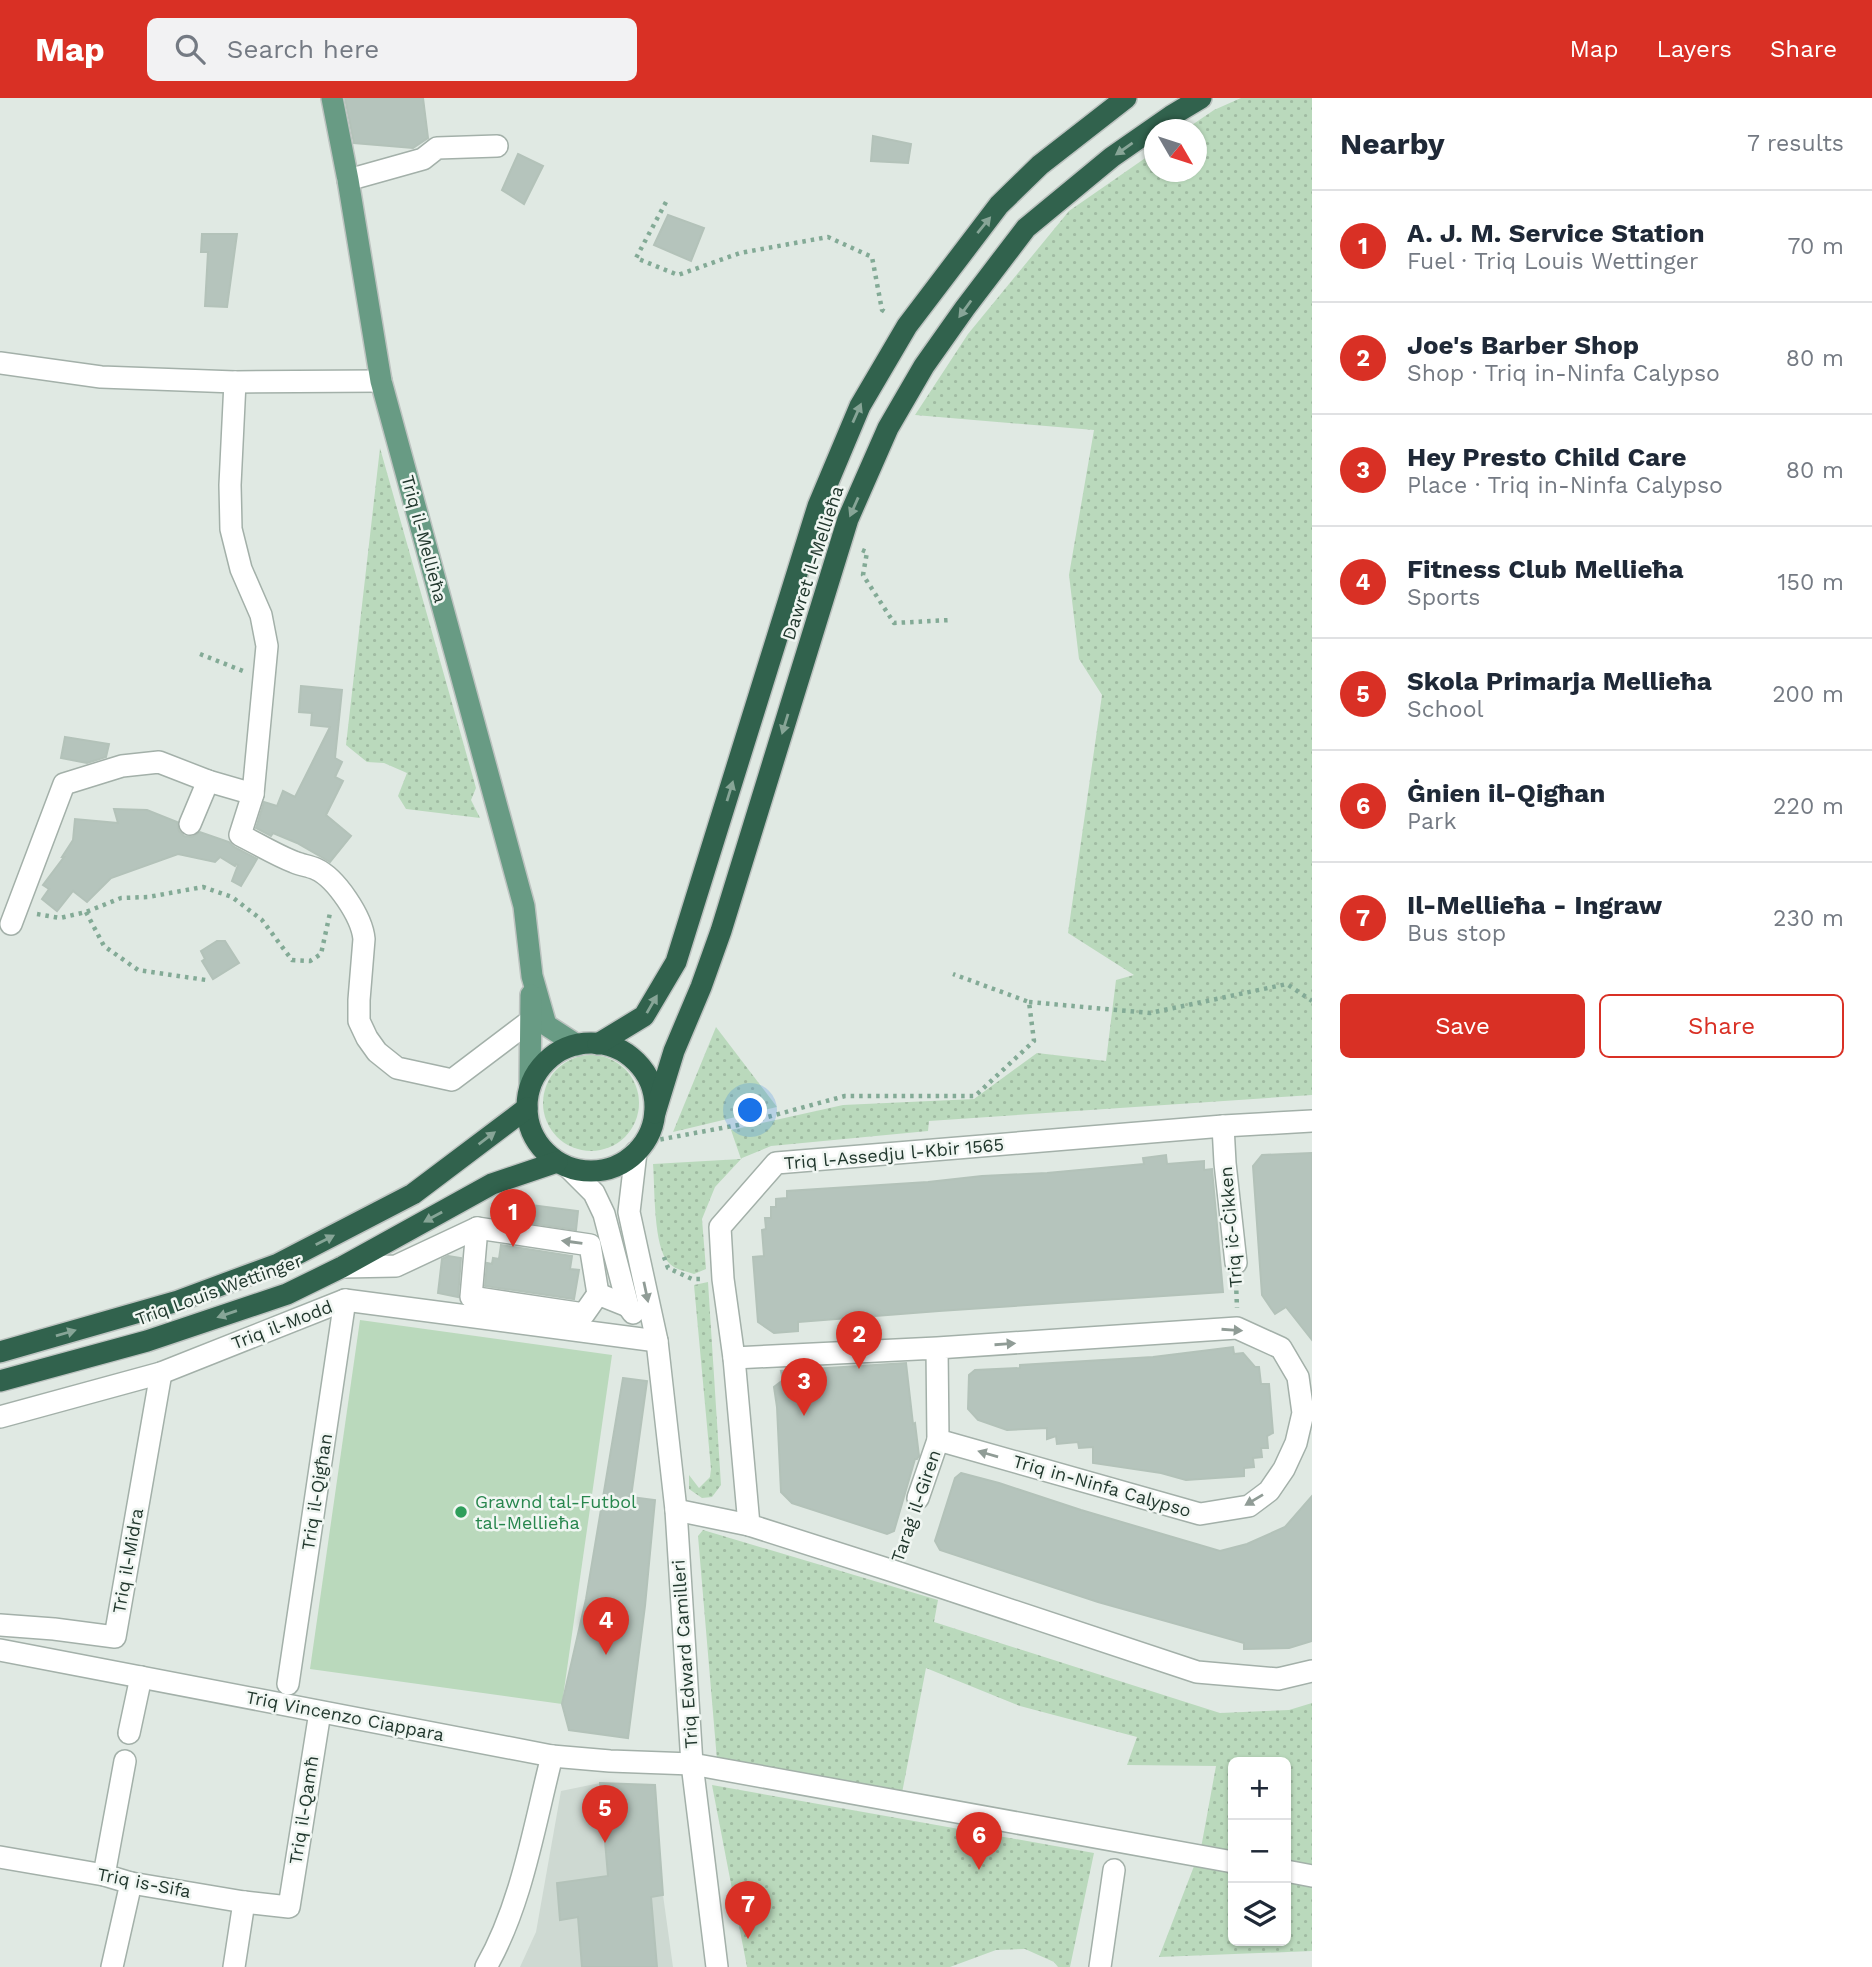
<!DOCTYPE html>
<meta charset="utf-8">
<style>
body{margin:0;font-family:"Work Sans",sans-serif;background:#f2f2f3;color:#1f2937}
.controls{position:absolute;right:21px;bottom:21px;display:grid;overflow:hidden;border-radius:10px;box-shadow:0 2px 5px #0004}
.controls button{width:63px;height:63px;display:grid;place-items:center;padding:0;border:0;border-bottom:2px solid #e0e1e3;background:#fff;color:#1f2937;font:35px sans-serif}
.compass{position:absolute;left:1144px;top:21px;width:63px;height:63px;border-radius:50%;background:#fff;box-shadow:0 2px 5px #0004;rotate:129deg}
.you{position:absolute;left:751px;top:1013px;width:24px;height:24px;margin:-18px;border:5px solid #fff;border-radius:50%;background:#1a73e8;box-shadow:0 0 0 10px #1a73e833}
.badge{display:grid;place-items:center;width:46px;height:46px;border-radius:50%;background:#d93025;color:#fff;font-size:23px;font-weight:700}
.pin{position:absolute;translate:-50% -58px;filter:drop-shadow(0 2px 4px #0008)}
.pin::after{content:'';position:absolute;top:37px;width:24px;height:21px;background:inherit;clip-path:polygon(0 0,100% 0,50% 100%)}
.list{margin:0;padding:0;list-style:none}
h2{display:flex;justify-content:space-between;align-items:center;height:91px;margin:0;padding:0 28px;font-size:30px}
h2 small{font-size:23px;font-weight:400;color:#747a83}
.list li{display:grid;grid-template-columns:46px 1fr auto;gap:21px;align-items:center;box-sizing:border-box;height:112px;padding:0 28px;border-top:2px solid #e0e1e3}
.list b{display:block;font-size:26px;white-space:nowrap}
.list p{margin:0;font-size:23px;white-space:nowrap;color:#747a83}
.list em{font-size:23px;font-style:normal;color:#747a83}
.actions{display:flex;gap:14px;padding:21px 28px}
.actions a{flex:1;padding:16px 0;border:2px solid #d93025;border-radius:10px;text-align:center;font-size:24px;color:#d93025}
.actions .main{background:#d93025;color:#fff}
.icon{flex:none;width:38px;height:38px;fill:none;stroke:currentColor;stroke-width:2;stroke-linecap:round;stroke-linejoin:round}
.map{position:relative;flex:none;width:1312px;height:1869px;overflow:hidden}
header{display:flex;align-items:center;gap:42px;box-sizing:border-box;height:98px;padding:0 35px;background:#d93025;color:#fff}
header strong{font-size:33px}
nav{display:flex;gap:38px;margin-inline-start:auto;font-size:24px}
.search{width:490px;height:63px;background:#f2f2f3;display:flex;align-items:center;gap:18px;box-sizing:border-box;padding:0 24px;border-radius:10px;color:#747a83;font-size:26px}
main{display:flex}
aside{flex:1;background:#fff}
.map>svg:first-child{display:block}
.built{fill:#ced9d2}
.grass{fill:url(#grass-dots);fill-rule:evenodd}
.pitch{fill:#bad9bc}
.building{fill:#b5c4bc;stroke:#b3c2b9;stroke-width:2}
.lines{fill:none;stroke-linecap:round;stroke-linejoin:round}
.minor-casing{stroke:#a3b0a9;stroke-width:24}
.major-casing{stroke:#bdc3c0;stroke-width:24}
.highway-casing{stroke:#bdc3c0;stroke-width:24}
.path{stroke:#83aa96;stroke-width:4.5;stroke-dasharray:3.5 5;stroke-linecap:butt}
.minor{stroke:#fff;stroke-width:21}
.major{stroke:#689b84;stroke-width:21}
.highway{stroke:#31624d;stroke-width:21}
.oneway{fill:#87a597}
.oneway2{fill:#909c96}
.leisure-dot{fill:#2e9e5b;stroke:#f0f6f2;stroke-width:2.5}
.labels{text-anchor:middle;stroke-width:5;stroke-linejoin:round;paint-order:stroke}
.street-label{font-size:18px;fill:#22382e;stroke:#f0f6f2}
.leisure-label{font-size:18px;fill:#27864d;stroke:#f0f6f2;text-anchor:start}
</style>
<header>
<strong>Map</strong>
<div class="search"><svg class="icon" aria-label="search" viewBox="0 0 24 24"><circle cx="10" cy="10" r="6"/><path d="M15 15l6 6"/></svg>Search here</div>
<nav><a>Map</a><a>Layers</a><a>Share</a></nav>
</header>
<main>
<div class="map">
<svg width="1312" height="1869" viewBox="0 0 1312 1869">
<defs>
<pattern id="grass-dots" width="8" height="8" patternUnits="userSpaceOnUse" patternTransform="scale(1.75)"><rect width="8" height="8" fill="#bad9bc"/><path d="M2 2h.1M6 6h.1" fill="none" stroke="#a0bba2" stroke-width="1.8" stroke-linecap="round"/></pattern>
</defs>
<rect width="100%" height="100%" fill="#e0e9e3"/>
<!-- built -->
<path class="built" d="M600 1685 655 1687 663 1797 673 1869H520L536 1834 561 1693Z"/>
<!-- grass -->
<g class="grass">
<path d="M1241 0H1312V997L929 1023 928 1033 771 1048 742 1060 715 1089 702 1121 706 1171 694 1176C686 1173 675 1172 669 1165 653 1150 655 1089 653 1066L741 1061 731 1032 843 1007 974 1001 1037 955 1106 963 1116 882 1134 877 1068 835 1102 597 1079 561 1069 477 1094 332 915 317 968 236 1069 113 1154 54V74H1196V32L1186 31 1214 12Z"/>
<path d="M380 350 476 690 471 702 480 720 406 711 398 698 407 675 384 665 367 664 346 647Z"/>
<path d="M716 929 777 1009 673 1034Z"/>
<circle cx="591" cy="1005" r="48"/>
<path d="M708 1184 721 1387 712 1399 702 1400 689 1391V1377L699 1390 710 1379 711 1371 694 1187Z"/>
<path d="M703 1432 938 1502 934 1524 1220 1615 1289 1612 1312 1605V1853L1159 1859 1201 1750 1216 1668 1127 1667 1137 1639 1020 1608 926 1570 902 1695 717 1662 698 1438ZM1233 1664H1286V1843H1233Z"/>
<path d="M712 1687 1094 1755 1070 1869H1058L1054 1864 1025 1851 996 1852 950 1869H747Z"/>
</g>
<!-- pitch -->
<path class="pitch" d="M360 1222 612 1257 562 1606 310 1571Z"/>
<!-- building -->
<g class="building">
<path d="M345 0H423L428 40 413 50 354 45Z"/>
<path d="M873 38 911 46 908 65 871 63Z"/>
<path d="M518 56 543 68 524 106 502 92Z"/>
<path d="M668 117 704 130 691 163 654 147Z"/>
<path d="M202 136H237L227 209 205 208 208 154H201Z"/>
<path d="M301 588 342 592 335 660 342 664 335 679 343 683 326 717 351 738 330 764 297 745 273 735 271 738 256 730 264 704 277 708 283 693 295 699 330 629 311 627 312 615 299 614Z"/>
<path d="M65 639 109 646 106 659 87 665 61 660Z"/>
<path d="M114 711 147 712 177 724 179 733 184 738 192 739 200 734 229 744 234 749 257 761 241 788 232 783 238 767 236 766 235 768 220 759 215 764 178 756 111 780 87 804 73 793 57 813 42 801 49 791 43 787 64 759H62L73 742 75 721 118 725Z"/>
<path d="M217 843H225L239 865 213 881 202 863 205 861 201 853Z"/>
<path d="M1312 1055V1242L1286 1209 1275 1216 1262 1197 1253 1068 1262 1057Z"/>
<path d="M1166 1057 1167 1066 1204 1063V1072L1212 1071 1223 1194 939 1213 798 1224V1233L774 1235 758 1224 753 1159 764 1158 762 1132 766 1131 765 1120H771V1109H776V1101L787 1100V1093L928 1084 982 1078 1047 1075 1144 1066 1143 1060Z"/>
<path d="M507 1104 578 1113 576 1132 505 1121Z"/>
<path d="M501 1147 572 1158 570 1171 579 1172 574 1201 485 1188 487 1165 492 1166 493 1160 499 1161Z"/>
<path d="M448 1158 461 1160 458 1199 438 1195 442 1161Z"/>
<path d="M1233 1249 1234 1256 1243 1255 1255 1269H1259L1261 1286H1269L1273 1335 1267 1338 1268 1350H1261L1262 1359 1253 1360 1254 1369 1244 1370V1378L1186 1382 1161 1375 1093 1365V1349L1079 1350 1078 1344 1057 1346 1056 1338 1047 1341V1330L1007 1332 978 1322 968 1311 969 1277 975 1272 1020 1270V1267L1153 1259Z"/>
<path d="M906 1265 913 1326 915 1325 919 1358 917 1361H915L894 1433 887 1436 792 1405 781 1394 777 1309 774 1289 783 1282 781 1273Z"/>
<path d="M623 1280 647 1283 631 1399 655 1402 645 1508 628 1640 569 1632 562 1606 586 1501Z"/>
<path d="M961 1375 999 1385 1081 1412 1220 1453 1247 1446 1285 1429 1312 1398V1543L1289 1550 1244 1551V1545L1098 1504 940 1452 935 1443 955 1380Z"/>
<path d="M600 1685 655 1687 663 1797 651 1799 657 1869H582L578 1819 560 1822 557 1785 608 1778Z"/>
</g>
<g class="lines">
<defs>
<g id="minor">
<path d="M348 82 423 61 437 50 497 48"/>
<path d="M0 265 101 279 235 284 381 283"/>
<path d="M253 696 240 737C258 746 276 757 294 764 301 767 309 768 316 771 336 780 362 819 364 841L359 902V923L367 940 377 954 397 970 452 982 530 923"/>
<path d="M190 726 208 683"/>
<path d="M11 826 64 686 122 668 159 664 208 683 253 696 267 548 261 517 241 471 231 431 230 387 235 284"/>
<path d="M1312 1023 1223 1028 776 1065 720 1129 723 1181 734 1260 749 1427 893 1473 1197 1574 1278 1581 1312 1573"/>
<path d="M1223 1028 1225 1065 1236 1165"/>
<path d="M636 1054 629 1114 657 1243 676 1412 692 1666 717 1869"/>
<path d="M570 1071 594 1095 604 1116 628 1208 633 1215"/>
<path d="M477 1130 471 1199 584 1216 598 1196 628 1208"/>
<path d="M342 1169 396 1168 477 1130 590 1147 598 1196"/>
<path d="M734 1260 937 1250 1237 1230 1281 1250 1298 1279 1303 1315 1296 1345 1284 1371 1269 1393 1249 1408 1200 1416 938 1342 937 1250"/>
<path d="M0 1319 161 1275 345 1202 657 1243"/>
<path d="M918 1400 938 1342"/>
<path d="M676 1412 749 1427"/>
<path d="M0 1527 54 1531 115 1539 161 1275"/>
<path d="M0 1552 552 1658 610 1663 692 1666 1233 1764"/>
<path d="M288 1586 345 1202"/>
<path d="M129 1635 141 1579"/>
<path d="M0 1759 104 1777 131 1785 244 1804 289 1809 320 1614"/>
<path d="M1286 1773 1312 1778"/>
<path d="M104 1777 125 1663"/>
<path d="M112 1869 131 1785"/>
<path d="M234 1869 244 1804"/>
<path d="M486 1869C522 1806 534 1728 552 1658"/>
<path d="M1100 1869 1114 1772"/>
</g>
<g id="major">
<path d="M332 0 348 82 381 283 524 808 532 878 546 927 577 947"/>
<path d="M530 989 531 897"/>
</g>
<g id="highway">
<circle cx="591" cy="1009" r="64"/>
<path d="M598 946 644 918 676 864 818 408 860 308 907 228 999 107 1040 67 1126 0"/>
<path d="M655 1015 674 953 701 889 721 833 848 421 888 330 924 268 965 210 1026 130 1112 59 1171 18 1201 0"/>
<path d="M0 1254 178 1203 278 1166 413 1096 527 1010"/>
<path d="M0 1283 147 1243 287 1196 342 1169 492 1086 557 1064"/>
</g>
</defs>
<!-- minor casing -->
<use href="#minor" class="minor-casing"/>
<!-- major casing -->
<use href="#major" class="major-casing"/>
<!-- highway casing -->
<use href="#highway" class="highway-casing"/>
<!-- path -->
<g class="path">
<path d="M666 104 636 160 678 177 740 155 828 139 872 159 882 212 888 216"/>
<path d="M862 452 867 454 863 477 894 525 950 522"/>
<path d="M200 556 243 573"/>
<path d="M86 814 104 848 138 872 206 882"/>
<path d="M37 816 60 820 86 814 121 800 148 799 203 789 232 799 262 822 292 862 310 863 321 856 330 815"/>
<path d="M1029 904 1150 915 1287 886 1312 903"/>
<path d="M652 1043 738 1027 845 998H975L1034 943 1029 904 953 876"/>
<path d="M664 1159 668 1170 692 1181H701"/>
<path d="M1236 1184 1237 1210"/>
<path d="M900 1452 911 1421"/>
</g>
<!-- minor -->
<use href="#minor" class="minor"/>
<!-- major -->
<use href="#major" class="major"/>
<!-- highway -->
<use href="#highway" class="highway"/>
</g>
<!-- one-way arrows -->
<defs><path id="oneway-solid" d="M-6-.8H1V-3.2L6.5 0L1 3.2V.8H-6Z" transform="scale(1.75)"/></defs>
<g class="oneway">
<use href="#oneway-solid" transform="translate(1124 51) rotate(145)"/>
<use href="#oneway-solid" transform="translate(984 127) rotate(-51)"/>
<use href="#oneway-solid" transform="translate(965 211) rotate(126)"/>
<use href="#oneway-solid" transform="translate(857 315) rotate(-66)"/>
<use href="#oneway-solid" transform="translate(854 409) rotate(114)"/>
<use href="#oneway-solid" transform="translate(785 626) rotate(107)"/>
<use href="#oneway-solid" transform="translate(730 693) rotate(-73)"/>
<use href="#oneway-solid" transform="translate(652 906) rotate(-60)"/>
<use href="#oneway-solid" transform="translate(487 1040) rotate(-37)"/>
<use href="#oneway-solid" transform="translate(433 1119) rotate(151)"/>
<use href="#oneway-solid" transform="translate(325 1142) rotate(-27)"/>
<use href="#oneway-solid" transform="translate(227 1216) rotate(161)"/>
<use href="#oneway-solid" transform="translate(66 1235) rotate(-16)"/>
</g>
<g class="oneway2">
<use href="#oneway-solid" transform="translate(572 1144) rotate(-172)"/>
<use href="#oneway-solid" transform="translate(646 1194) rotate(78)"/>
<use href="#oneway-solid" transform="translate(1232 1232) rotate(4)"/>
<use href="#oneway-solid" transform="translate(1005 1246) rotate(-4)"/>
<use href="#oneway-solid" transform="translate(988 1356) rotate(-164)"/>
<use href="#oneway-solid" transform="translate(1254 1402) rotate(149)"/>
</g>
<!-- markers -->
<circle class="leisure-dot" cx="461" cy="1414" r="7"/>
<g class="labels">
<!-- street labels -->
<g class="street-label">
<text transform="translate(424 441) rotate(75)" y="6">Triq il-Mellieħa</text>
<text transform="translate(813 465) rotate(-72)" y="6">Dawret il-Mellieħa</text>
<text transform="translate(894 1056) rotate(-5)" y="6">Triq l-Assedju l-Kbir 1565</text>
<text transform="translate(1231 1129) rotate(-95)" y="6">Triq iċ-Ċikken</text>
<text transform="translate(219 1192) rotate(-20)" y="6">Triq Louis Wettinger</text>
<text transform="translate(282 1227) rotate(-21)" y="6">Triq il-Modd</text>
<text transform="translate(1102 1388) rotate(16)" y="6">Triq in-Ninfa Calypso</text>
<text transform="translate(317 1394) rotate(-81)" y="6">Triq il-Qigħan</text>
<text transform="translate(916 1408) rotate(-71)" y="6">Taraġ il-Giren</text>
<text transform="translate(128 1463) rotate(-80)" y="6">Triq il-Midra</text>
<text transform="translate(685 1556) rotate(-94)" y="6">Triq Edward Camilleri</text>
<text transform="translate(345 1618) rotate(11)" y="6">Triq Vincenzo Ciappara</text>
<text transform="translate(304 1712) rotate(-81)" y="6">Triq il-Qamħ</text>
<text transform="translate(144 1785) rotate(11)" y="6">Triq is-Sifa</text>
</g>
<!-- leisure labels -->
<g class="leisure-label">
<text x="475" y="1410">Grawnd tal-Futbol<tspan x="475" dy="21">tal-Mellieħa</tspan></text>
</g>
</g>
</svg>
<div class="controls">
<button>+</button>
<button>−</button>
<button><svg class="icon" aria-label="layers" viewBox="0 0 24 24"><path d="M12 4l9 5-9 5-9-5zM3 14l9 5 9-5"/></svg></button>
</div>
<svg class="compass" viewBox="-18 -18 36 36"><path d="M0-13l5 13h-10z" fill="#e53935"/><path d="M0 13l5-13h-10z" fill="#747a83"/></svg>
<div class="you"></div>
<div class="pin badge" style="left:513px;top:1149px">1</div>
<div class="pin badge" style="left:859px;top:1271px">2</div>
<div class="pin badge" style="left:804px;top:1318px">3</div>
<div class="pin badge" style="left:606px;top:1557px">4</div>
<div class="pin badge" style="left:605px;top:1745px">5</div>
<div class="pin badge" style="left:979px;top:1772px">6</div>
<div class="pin badge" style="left:748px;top:1841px">7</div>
</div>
<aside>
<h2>Nearby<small>7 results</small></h2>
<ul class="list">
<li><span class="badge">1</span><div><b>A. J. M. Service Station</b><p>Fuel · Triq Louis Wettinger</p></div><em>70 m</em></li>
<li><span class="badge">2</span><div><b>Joe's Barber Shop</b><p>Shop · Triq in-Ninfa Calypso</p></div><em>80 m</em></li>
<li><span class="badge">3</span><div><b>Hey Presto Child Care</b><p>Place · Triq in-Ninfa Calypso</p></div><em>80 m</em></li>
<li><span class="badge">4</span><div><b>Fitness Club Mellieħa</b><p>Sports</p></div><em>150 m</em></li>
<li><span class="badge">5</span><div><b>Skola Primarja Mellieħa</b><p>School</p></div><em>200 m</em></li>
<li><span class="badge">6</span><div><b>Ġnien il-Qigħan</b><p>Park</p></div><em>220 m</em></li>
<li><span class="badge">7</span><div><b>Il-Mellieħa - Ingraw</b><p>Bus stop</p></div><em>230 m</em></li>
</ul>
<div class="actions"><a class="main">Save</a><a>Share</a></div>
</aside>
</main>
